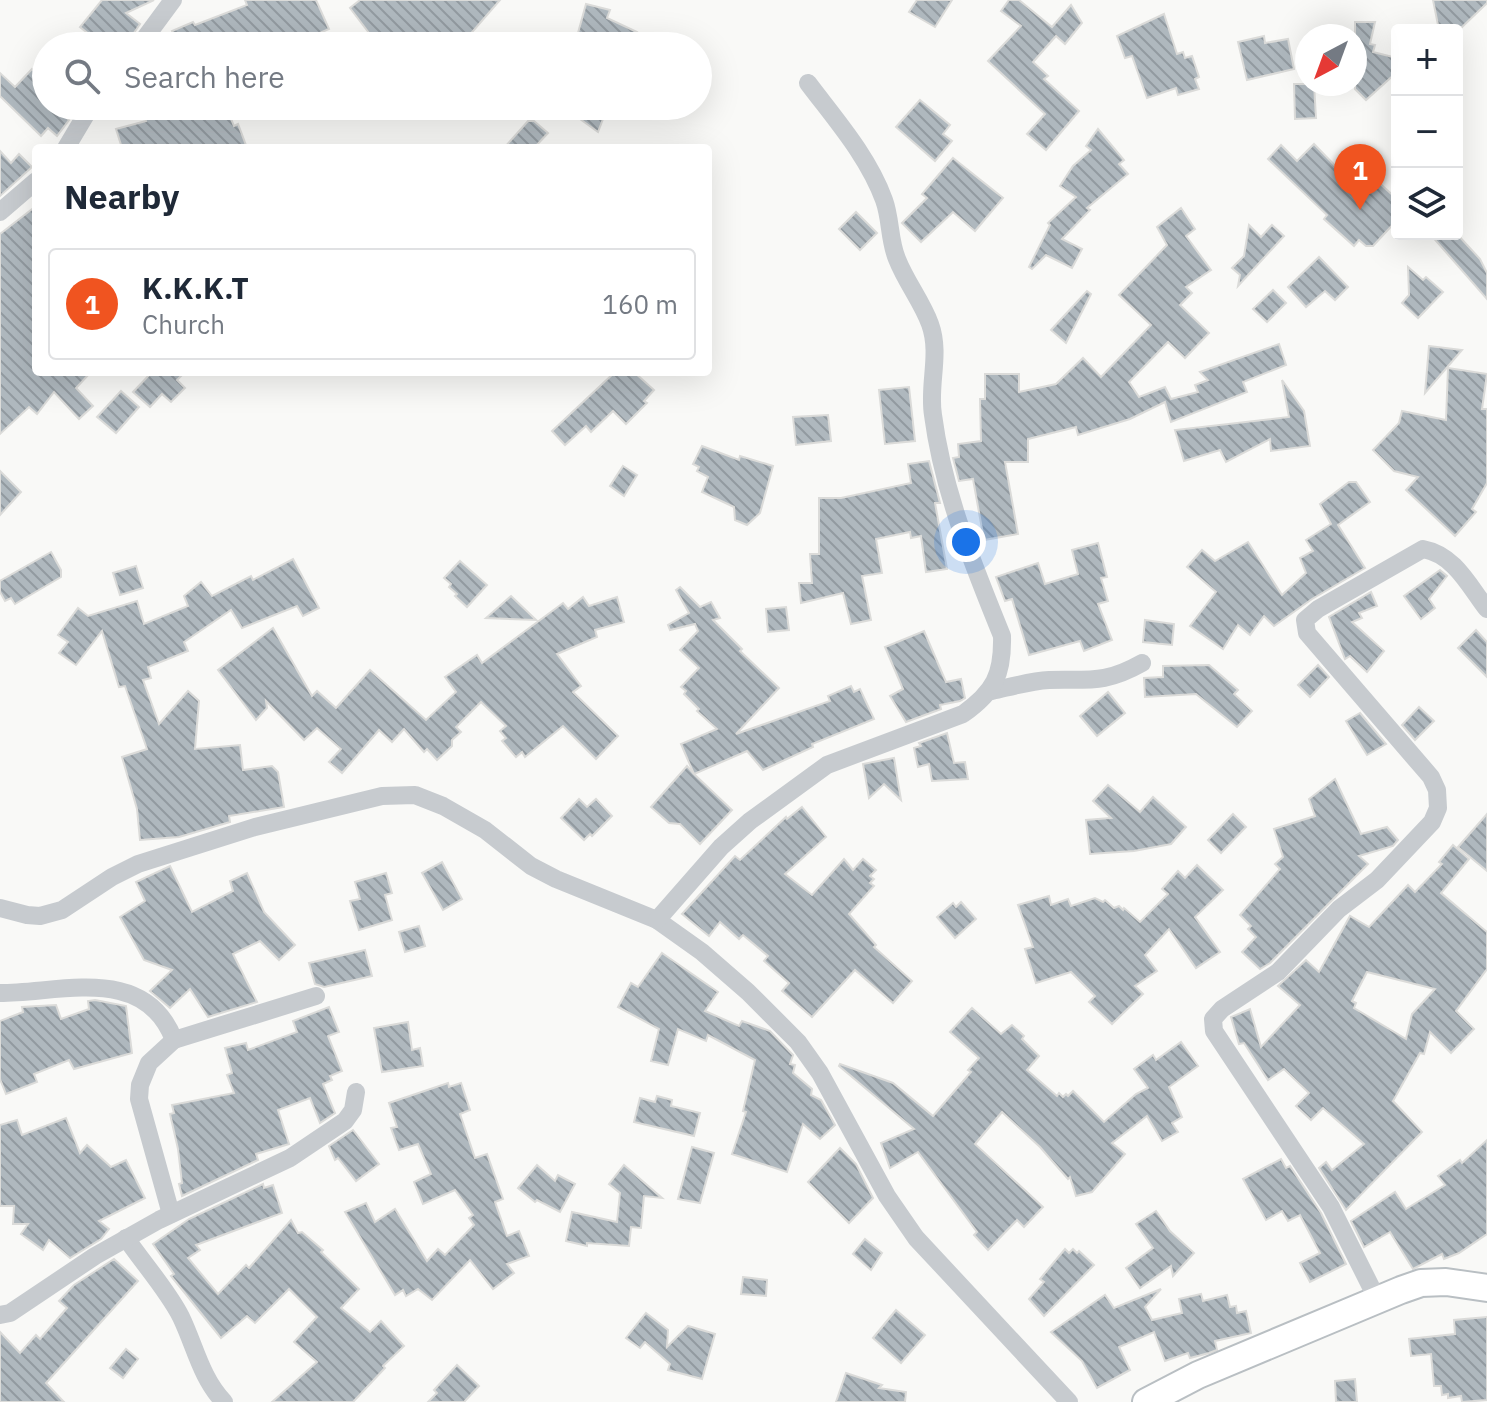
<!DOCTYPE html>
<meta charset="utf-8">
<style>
body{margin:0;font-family:"IBM Plex Sans",sans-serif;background:#f6f6f7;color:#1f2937}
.controls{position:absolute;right:24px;top:24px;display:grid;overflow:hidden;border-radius:8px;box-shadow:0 8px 32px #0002}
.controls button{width:72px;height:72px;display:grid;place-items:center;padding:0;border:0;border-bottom:2px solid #e0e1e3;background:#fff;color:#1f2937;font:40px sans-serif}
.compass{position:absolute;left:1295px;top:24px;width:72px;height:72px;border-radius:50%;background:#fff;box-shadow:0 8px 32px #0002;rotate:221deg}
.you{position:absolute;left:966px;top:542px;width:28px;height:28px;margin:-20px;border:6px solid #fff;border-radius:50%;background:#1a73e8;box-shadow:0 0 0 12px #1a73e833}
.badge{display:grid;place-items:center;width:52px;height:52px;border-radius:50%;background:#f05420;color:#fff;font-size:26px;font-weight:700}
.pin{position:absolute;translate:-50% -66px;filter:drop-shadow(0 2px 4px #0008)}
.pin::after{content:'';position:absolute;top:42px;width:28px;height:24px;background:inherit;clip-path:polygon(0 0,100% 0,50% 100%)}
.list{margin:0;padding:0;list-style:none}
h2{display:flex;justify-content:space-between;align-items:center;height:104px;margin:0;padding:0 32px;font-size:34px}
h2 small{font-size:26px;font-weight:400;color:#747a83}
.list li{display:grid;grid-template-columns:52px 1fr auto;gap:24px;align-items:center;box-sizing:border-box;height:112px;margin:0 16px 16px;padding:0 16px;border:2px solid #e0e1e3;border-radius:8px}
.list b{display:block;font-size:30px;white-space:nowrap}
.list p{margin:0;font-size:26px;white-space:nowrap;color:#747a83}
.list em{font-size:26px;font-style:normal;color:#747a83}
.icon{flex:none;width:44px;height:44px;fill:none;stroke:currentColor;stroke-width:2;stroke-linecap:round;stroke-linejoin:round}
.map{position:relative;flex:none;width:1487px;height:1402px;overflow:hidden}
.search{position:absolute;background:#fff;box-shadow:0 8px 32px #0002;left:32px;top:32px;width:680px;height:88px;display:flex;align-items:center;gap:20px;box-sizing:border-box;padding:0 28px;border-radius:44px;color:#747a83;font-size:30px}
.panel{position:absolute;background:#fff;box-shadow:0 8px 32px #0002;left:32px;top:144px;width:680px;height:232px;border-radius:8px}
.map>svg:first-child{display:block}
.building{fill:url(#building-back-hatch);stroke:#dbdbd9;stroke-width:2;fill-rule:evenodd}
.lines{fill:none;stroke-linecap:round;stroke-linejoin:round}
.secondary-casing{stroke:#b9bfc3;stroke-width:30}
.street{stroke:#c7cbcf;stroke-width:18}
.secondary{stroke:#fff;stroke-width:26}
</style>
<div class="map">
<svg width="1487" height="1402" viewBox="0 0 1487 1402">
<defs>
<pattern id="building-back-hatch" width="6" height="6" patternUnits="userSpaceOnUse" patternTransform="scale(2)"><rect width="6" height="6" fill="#afb8be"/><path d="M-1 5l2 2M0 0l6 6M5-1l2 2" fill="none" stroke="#929aa0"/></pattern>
</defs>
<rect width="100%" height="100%" fill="#f9f9f7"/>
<!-- building -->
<g class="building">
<path d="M102 0H154L126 13 140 24 125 46H104L80 27Z"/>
<path d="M245 0H316L329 29 290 46H280L274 34 245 46H178L172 31 193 22 195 25 247 5Z"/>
<path d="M360 0H500L460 46H379L350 8Z"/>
<path d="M917 0H952L935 27 909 12Z"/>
<path d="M1009 0H1019L1052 27 1071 5 1082 23 1065 44 1056 36 1033 62 1048 76 1044 79 1079 111 1046 150 1027 134 1045 114 988 61 1021 26 1001 11Z"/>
<path d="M1433 0H1487V3L1459 30H1439Z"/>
<path d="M586 4 610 10 607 18 637 32 630 46H620L600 38 599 41 578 33Z"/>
<path d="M1164 14 1177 54 1183 52 1185 58 1192 56 1199 77 1195 79 1199 89 1178 95 1176 88 1147 98 1132 56 1125 58 1117 36Z"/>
<path d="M1355 22H1375L1370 44 1375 45 1373 52 1397 58V72L1366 100 1355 89Z"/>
<path d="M1264 36 1265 43 1288 39 1294 69 1247 80 1238 42Z"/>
<path d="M32 69 46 83V106H76L66 117 69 120 57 136 48 128 41 136 0 96V73L15 87Z"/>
<path d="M1294 84H1314L1316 118 1295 119Z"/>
<path d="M920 100 950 125 943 134 952 141 935 161 896 127Z"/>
<path d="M141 106H226L234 126 238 124 247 148H122L116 129 146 121Z"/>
<path d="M562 106H608L598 132Z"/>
<path d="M528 121H534L548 133 534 148H504Z"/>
<path d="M1098 129 1124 160 1119 164 1128 174 1087 208 1090 210 1062 239 1082 249 1072 268 1046 255 1032 269 1029 267 1050 225 1048 223 1076 197 1060 186 1073 166 1091 150 1086 146Z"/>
<path d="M1314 144 1346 177 1358 164 1397 199V220L1373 246H1366L1359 240 1354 246 1324 219 1327 215 1268 159 1281 145 1297 161Z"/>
<path d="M0 151 11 163 19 154 32 167 0 196Z"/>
<path d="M953 158 1003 198 975 231 953 212 921 242 902 223 927 198 922 194Z"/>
<path d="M36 206V372H91L76 388 93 406 79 419 54 392 37 414 29 407 0 434V234Z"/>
<path d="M1181 208 1195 229 1186 236 1211 270 1186 287 1192 293 1180 305 1209 333 1185 358 1168 342 1129 382 1139 397 1165 387 1171 399 1198 392 1195 385 1208 380 1200 372 1279 344 1286 365 1243 382 1247 392 1171 422 1165 402 1130 419 1078 435 1076 427 1028 439V462H1005L1018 534 984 540 973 479 959 481 953 458 959 457 958 444 981 441 980 399H985V374H1019V392L1056 384 1083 358 1101 377 1151 325 1119 295 1167 245 1157 227Z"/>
<path d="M856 212 877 233 860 250 839 229Z"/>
<path d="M1249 225 1261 237 1272 225 1284 236 1238 286 1240 275 1232 268 1244 256Z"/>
<path d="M1430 234H1457L1480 259 1487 273V299Z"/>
<path d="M1319 257 1348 287 1335 300 1325 291 1306 307 1288 287Z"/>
<path d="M1408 267 1423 280 1426 277 1443 292 1418 318 1402 303 1409 295Z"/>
<path d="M1273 290 1286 303 1267 322 1253 309Z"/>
<path d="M1087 291 1091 294 1066 343 1051 330Z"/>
<path d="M1429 346 1462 350 1425 393Z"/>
<path d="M1448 368 1487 374 1482 409H1487V483L1472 509 1476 512 1455 536 1406 490 1418 477 1394 471 1373 450 1399 423 1402 411 1446 420Z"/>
<path d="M152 372H185L177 380 185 388 171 402 162 394 150 407 133 392Z"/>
<path d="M615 372H634L654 390 644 401 647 403 626 424 613 411 591 432 586 426 565 445 552 431Z"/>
<path d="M1282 380 1304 411 1310 446 1271 451 1270 439 1226 462 1220 450 1184 461 1175 430 1289 417Z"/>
<path d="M909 387 915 441 885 444 879 390Z"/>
<path d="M121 391 139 407 116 433 97 417Z"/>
<path d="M828 415 831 441 796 445 793 417Z"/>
<path d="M702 446 739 460 740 456 773 466 760 513 747 525 735 520 734 507 702 492 708 477 697 471 699 467 693 464Z"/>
<path d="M929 461 940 503H935L947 569 926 572 921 536 911 538 910 532 876 539 882 573 862 576 871 620 851 624 843 593 801 603 799 583H812L810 554H819V498H841L911 483 908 464Z"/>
<path d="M623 466 637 475 624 496 610 486Z"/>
<path d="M0 471 21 492 0 515Z"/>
<path d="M1349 482H1356L1370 502 1338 525 1365 568 1312 599 1274 626 1264 616 1250 635 1238 625 1223 649 1190 626 1216 592 1187 567 1202 550 1215 561 1248 542 1282 595 1306 573 1300 558 1313 551 1306 540 1331 524 1320 504Z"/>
<path d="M1098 543 1107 577 1101 578 1108 601 1098 604 1112 640 1084 651 1080 641 1029 655 1012 599 1005 601 996 577 1038 563 1045 584 1078 574 1072 550Z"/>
<path d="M51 552 61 570V577L15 604 11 598 5 601 0 592V581Z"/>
<path d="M293 559 319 608 303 616 297 606 242 628 231 610 184 642 188 651 148 667 151 678 143 680 159 724 188 691 199 701 195 749 240 745 243 770 272 766 278 772 284 807 229 816 230 822 179 837 140 840 137 809 122 757 147 749 125 686 119 687 102 631 76 665 59 653 68 642 58 635 78 608 88 616 137 601 144 624 188 606 184 596 201 582 212 596 251 576 253 580Z"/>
<path d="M460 561 487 585 467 607 455 596 457 594 449 587 451 584 444 578Z"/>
<path d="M136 566 143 588 120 595 113 573Z"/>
<path d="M1440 570 1447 576 1429 599 1435 608 1421 619 1404 596Z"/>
<path d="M680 587 700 607 711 602 720 618 713 620 742 649 740 651 779 688 736 734 830 701 828 696 851 686 854 692 860 689 874 719 812 744 813 747 763 770 747 751 694 774 732 810 700 844 680 824 669 823 651 807 687 766 694 774 681 744 717 729 697 711 699 709 684 694 686 691 681 687 699 668 680 650 698 631 695 624 670 630 668 625 689 613 676 590Z"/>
<path d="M1371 592 1377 606 1359 613 1362 618 1352 622 1384 651 1367 672 1350 656 1345 659 1329 617Z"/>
<path d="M511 596 536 620 486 618Z"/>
<path d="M583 597 589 606 617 597 624 622 595 630 597 637 557 654 581 686 573 692 618 736 596 759 563 726 525 757 522 752 516 757 502 741 506 738 500 731 506 726 481 702 456 727 461 732 452 740V746L437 760 427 749 424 752 404 729 392 742 379 730 342 773 329 762 341 749 317 728 304 740 266 701 267 708 256 720 218 670 273 628 312 696 317 691 336 708 370 670 426 720 456 692 445 677 477 655 482 663 563 603 568 609Z"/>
<path d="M786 607 789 630 768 632 766 609Z"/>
<path d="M1145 620 1174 624 1172 645 1143 642Z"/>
<path d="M1476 630 1487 642V677L1458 648Z"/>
<path d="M924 631 946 682 961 679 965 698 960 701 940 705 941 709 906 722 890 696 903 689 885 647Z"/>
<path d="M1209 665 1238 690 1234 694 1252 711 1237 727 1196 694 1145 697 1144 678 1163 677V666Z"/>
<path d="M1318 665 1329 677 1310 697 1298 685Z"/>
<path d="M1108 692 1125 713 1097 736 1080 716Z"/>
<path d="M1419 707 1434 721 1415 740 1402 725Z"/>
<path d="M1360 713 1386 744 1367 755 1346 721Z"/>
<path d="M947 733 954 763 965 762 968 779 932 781 929 764 918 767 914 748 921 746 919 743Z"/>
<path d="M894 758 901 800 884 784 869 798 863 764Z"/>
<path d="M1335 779 1361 834 1387 827 1398 840 1393 846 1359 856 1368 864 1270 963 1260 969 1242 952 1256 937 1248 929 1251 926 1240 915 1280 869 1275 864 1283 857 1274 829 1315 816 1309 799Z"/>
<path d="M1108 785 1140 812 1153 797 1186 827 1171 844 1134 851 1090 854 1086 820 1111 818 1093 801Z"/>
<path d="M579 799 587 807 596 799 612 816 592 836 590 834 584 840 561 818Z"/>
<path d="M802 807 826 837 785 874 812 895 844 859 853 870 863 859 876 870 870 876 874 879 870 883 874 886 849 914 876 945 874 947 912 981 893 1003 855 970 812 1017 782 991 789 983 764 961 768 956 743 935 739 939 720 922 709 936 682 914 735 856 740 860 786 817 787 819Z"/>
<path d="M1233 814 1246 827 1221 853 1208 840Z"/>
<path d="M1487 814V871L1458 847Z"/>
<path d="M1453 845 1469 859 1441 893 1487 932V969L1456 1011 1474 1029 1451 1053 1430 1032 1424 1054 1420 1053 1393 1101 1422 1132 1346 1210 1319 1168 1326 1162 1332 1170 1364 1144 1323 1108 1311 1120 1296 1106 1309 1093 1284 1069 1268 1080 1244 1043 1239 1044 1231 1017 1250 1009 1261 1047 1300 1005 1278 986 1306 960 1319 972 1350 916 1369 927 1408 885 1415 892 1442 864 1439 862ZM1367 972 1435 989 1412 1014 1406 1039 1354 1008 1356 1003 1352 1001Z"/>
<path d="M442 862 462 899 443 910 422 873Z"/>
<path d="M1197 865 1223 890 1195 917 1220 952 1196 968 1169 929 1145 955 1157 971 1135 986 1143 994 1112 1024 1089 1002 1095 996 1071 972 1036 983 1025 949 1033 947 1018 905 1049 896 1051 905 1068 899 1071 906 1095 898 1103 902 1105 900 1114 908 1119 906 1123 910 1124 908 1140 922 1168 894 1162 889 1178 871 1185 878Z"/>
<path d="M170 866 192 912 233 891 230 881 247 873 264 912 295 945 279 960 260 941 233 954 257 1002 208 1017 190 989 170 1008 150 991 172 970 144 960 120 917 145 901 136 882Z"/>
<path d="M386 873 392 893 385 895 392 920 359 930 350 901 360 899 355 882Z"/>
<path d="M961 902 976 919 955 938 937 917 953 903 956 907Z"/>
<path d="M419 926 425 946 405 952 399 932Z"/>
<path d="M365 950 372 976 324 987 315 984 309 963Z"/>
<path d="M662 953 718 992 705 1011 739 1026 742 1021 770 1031 793 1055 790 1064 795 1065 793 1073 812 1089 811 1095 821 1100 835 1125 820 1139 803 1124 787 1172 732 1154 746 1112 743 1111 755 1060 708 1035 706 1041 678 1029 668 1065 651 1061 659 1029 618 1007 631 983 638 987Z"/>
<path d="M95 1000 126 1006 132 1053 74 1069 69 1060 34 1074 37 1082 6 1094 0 1079V1021L23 1012 22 1007 56 1005 61 1019 89 1009 88 1001Z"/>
<path d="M329 1007 339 1032 328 1036 342 1071 330 1076 332 1080 323 1084 335 1113 320 1123 310 1098 278 1110 289 1144 256 1154 258 1160 182 1196 179 1184 182 1183 178 1149 170 1114 174 1113 172 1105 234 1093 227 1075 232 1073 225 1048 246 1043 248 1050 297 1032 293 1021Z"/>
<path d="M972 1008 1001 1034 1012 1025 1024 1036 1022 1039 1039 1056 1027 1070 1057 1096 1059 1093 1063 1097 1066 1094 1068 1096 1073 1091 1104 1122 1136 1094 1148 1088 1134 1069 1153 1055 1156 1060 1181 1042 1198 1066 1169 1087 1182 1117 1172 1123 1178 1132 1162 1141 1147 1116 1112 1143 1125 1154 1092 1192 1076 1196 1070 1177 1068 1179 1040 1147 1002 1112 975 1144 1043 1207 1024 1227 1017 1220 988 1250 974 1235 977 1232 918 1152 890 1168 881 1143 914 1129 839 1066 840 1064 893 1083 933 1116 971 1072 968 1070 979 1058 950 1032Z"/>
<path d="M408 1022 412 1050 420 1048 423 1066 382 1072 374 1028Z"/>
<path d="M448 1083 449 1087 461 1083 470 1110 460 1114 475 1158 487 1154 503 1199 495 1202 507 1236 519 1231 529 1256 507 1264 514 1273 493 1289 470 1260 432 1300 418 1289 406 1296 403 1290 395 1295 345 1212 366 1203 375 1222 395 1209 427 1261 438 1249 445 1255 474 1225 469 1218 473 1215 455 1190 423 1204 414 1182 431 1174 418 1144 399 1150 391 1128 397 1127 389 1103Z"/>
<path d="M657 1096 672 1100 671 1106 700 1113 694 1136 634 1122 640 1098 655 1102Z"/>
<path d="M66 1118 80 1153 87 1145 111 1167 126 1160 145 1198 99 1221 109 1229 101 1239 70 1258 49 1240 43 1250 21 1234 28 1224H13L14 1206H0V1125L17 1120 22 1135Z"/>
<path d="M353 1130 379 1164 356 1181 338 1158 335 1160 329 1146Z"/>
<path d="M1487 1140V1234L1459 1253 1444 1259 1442 1254 1413 1269 1390 1232 1364 1247 1351 1221 1395 1192 1406 1209 1445 1185 1438 1176 1460 1160 1462 1163Z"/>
<path d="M692 1147 714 1153 700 1203 678 1199Z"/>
<path d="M840 1148 856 1164 873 1198 849 1223 808 1182Z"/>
<path d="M1281 1159 1286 1168 1290 1166 1321 1213 1346 1264 1310 1282 1300 1263 1320 1253 1300 1215 1288 1221 1282 1211 1266 1220 1243 1179Z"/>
<path d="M537 1165 555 1181 558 1175 575 1184 560 1212 537 1200 535 1202 518 1188Z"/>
<path d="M624 1165 662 1198 644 1196 641 1228 631 1227 629 1246 587 1243V1246L566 1241 572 1212 617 1222 620 1193 609 1184Z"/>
<path d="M263 1184 264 1188 273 1185 282 1213 196 1245 200 1250 188 1258 218 1294 246 1265 249 1268 291 1220 298 1233 302 1232 323 1250 321 1252 359 1289 341 1308 370 1332 381 1321 404 1346 383 1366 385 1368 353 1402H272L317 1362 294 1342 317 1317 289 1289 255 1323 247 1316 221 1338 171 1276 174 1274 153 1244 189 1219Z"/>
<path d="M1156 1211 1170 1231 1194 1253 1173 1276 1171 1266 1140 1288 1126 1268 1153 1248 1136 1224Z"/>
<path d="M865 1239 882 1253 871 1270 853 1254Z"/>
<path d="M1065 1249 1069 1253 1073 1249 1077 1253 1079 1251 1094 1265 1044 1316 1029 1299 1044 1282 1040 1279Z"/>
<path d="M114 1259 138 1281 46 1383 64 1402H0V1332L20 1353 36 1335 40 1339 67 1308 59 1301 74 1285Z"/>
<path d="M743 1277 767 1280 766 1296 741 1294Z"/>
<path d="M1161 1289 1145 1307 1152 1320 1182 1313 1179 1299 1201 1294 1203 1301 1227 1295 1230 1307 1236 1306 1237 1313 1246 1311 1251 1333 1215 1341 1217 1350 1209 1353 1190 1358 1188 1353 1165 1361 1154 1332 1119 1347 1130 1370 1097 1388 1082 1361 1051 1332 1105 1295 1114 1308Z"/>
<path d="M896 1310 925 1335 901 1363 873 1338Z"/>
<path d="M646 1313 668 1330 667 1347 688 1326 715 1334 702 1379 668 1370 670 1364 645 1342 640 1348 626 1338Z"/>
<path d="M1487 1317V1400L1462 1402 1461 1396 1448 1398V1394L1442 1395 1441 1386H1434L1431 1354 1411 1356 1409 1339 1455 1334 1454 1320Z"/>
<path d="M126 1349 138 1359 123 1378 110 1368Z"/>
<path d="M457 1365 479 1386 464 1402H428L437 1393 434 1390Z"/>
<path d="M846 1373 882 1385 879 1388 906 1392 905 1402H836Z"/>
<path d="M1355 1379 1357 1402H1336L1335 1381Z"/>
</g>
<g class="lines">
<defs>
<path id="secondary" d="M1146 1402 1198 1375 1401 1290 1421 1283 1446 1282 1487 1288"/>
</defs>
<!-- secondary casing -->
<use href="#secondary" class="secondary-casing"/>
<!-- street -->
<g class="street">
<path d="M139 46 173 0"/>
<path d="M66 148 91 106"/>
<path d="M0 212 36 181"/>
<path d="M992 691C1010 687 1030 681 1049 680 1089 679 1105 684 1142 663"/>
<path d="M0 908 27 915 40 916 62 910 112 877 138 864 255 827 382 796 415 795 443 806 485 830 531 866 556 879 657 920 702 952 748 992 798 1042 820 1073 887 1196 916 1238 1069 1402"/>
<path d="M657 920 721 847 750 821 827 765 963 714C994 692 1003 675 1002 636 973 564 943 492 933 415 928 385 941 354 930 324 922 302 906 282 897 259 889 240 891 219 884 200 868 156 835 119 808 83"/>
<path d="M0 993C62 993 145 964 174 1040"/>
<path d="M171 1214 139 1099 140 1085 149 1063 174 1040 316 996"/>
<path d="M126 1238C143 1263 168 1291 181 1317 195 1346 201 1378 224 1402"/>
<path d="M1377 1299 1331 1207 1214 1031 1213 1019 1222 1009 1278 972 1339 909 1377 880 1432 822 1438 808 1437 790 1431 777 1307 633 1305 620 1318 609 1423 549C1455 555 1469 586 1487 609"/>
<path d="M0 1315 10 1313 95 1256 159 1220 290 1158 345 1121 353 1110 356 1092"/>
</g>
<!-- secondary -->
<use href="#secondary" class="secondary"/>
</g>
</svg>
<div class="controls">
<button>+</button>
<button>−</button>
<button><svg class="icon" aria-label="layers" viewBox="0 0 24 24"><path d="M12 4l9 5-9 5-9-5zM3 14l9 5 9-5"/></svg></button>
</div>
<svg class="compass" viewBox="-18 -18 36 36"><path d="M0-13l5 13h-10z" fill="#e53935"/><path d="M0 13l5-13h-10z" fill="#747a83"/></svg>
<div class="you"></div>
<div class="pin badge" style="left:1360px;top:210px">1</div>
<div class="search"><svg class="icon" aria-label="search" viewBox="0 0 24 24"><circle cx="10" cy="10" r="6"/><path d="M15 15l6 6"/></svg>Search here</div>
<section class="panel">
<h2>Nearby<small></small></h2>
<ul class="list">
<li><span class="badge">1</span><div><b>K.K.K.T</b><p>Church</p></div><em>160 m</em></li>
</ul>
</section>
</div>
